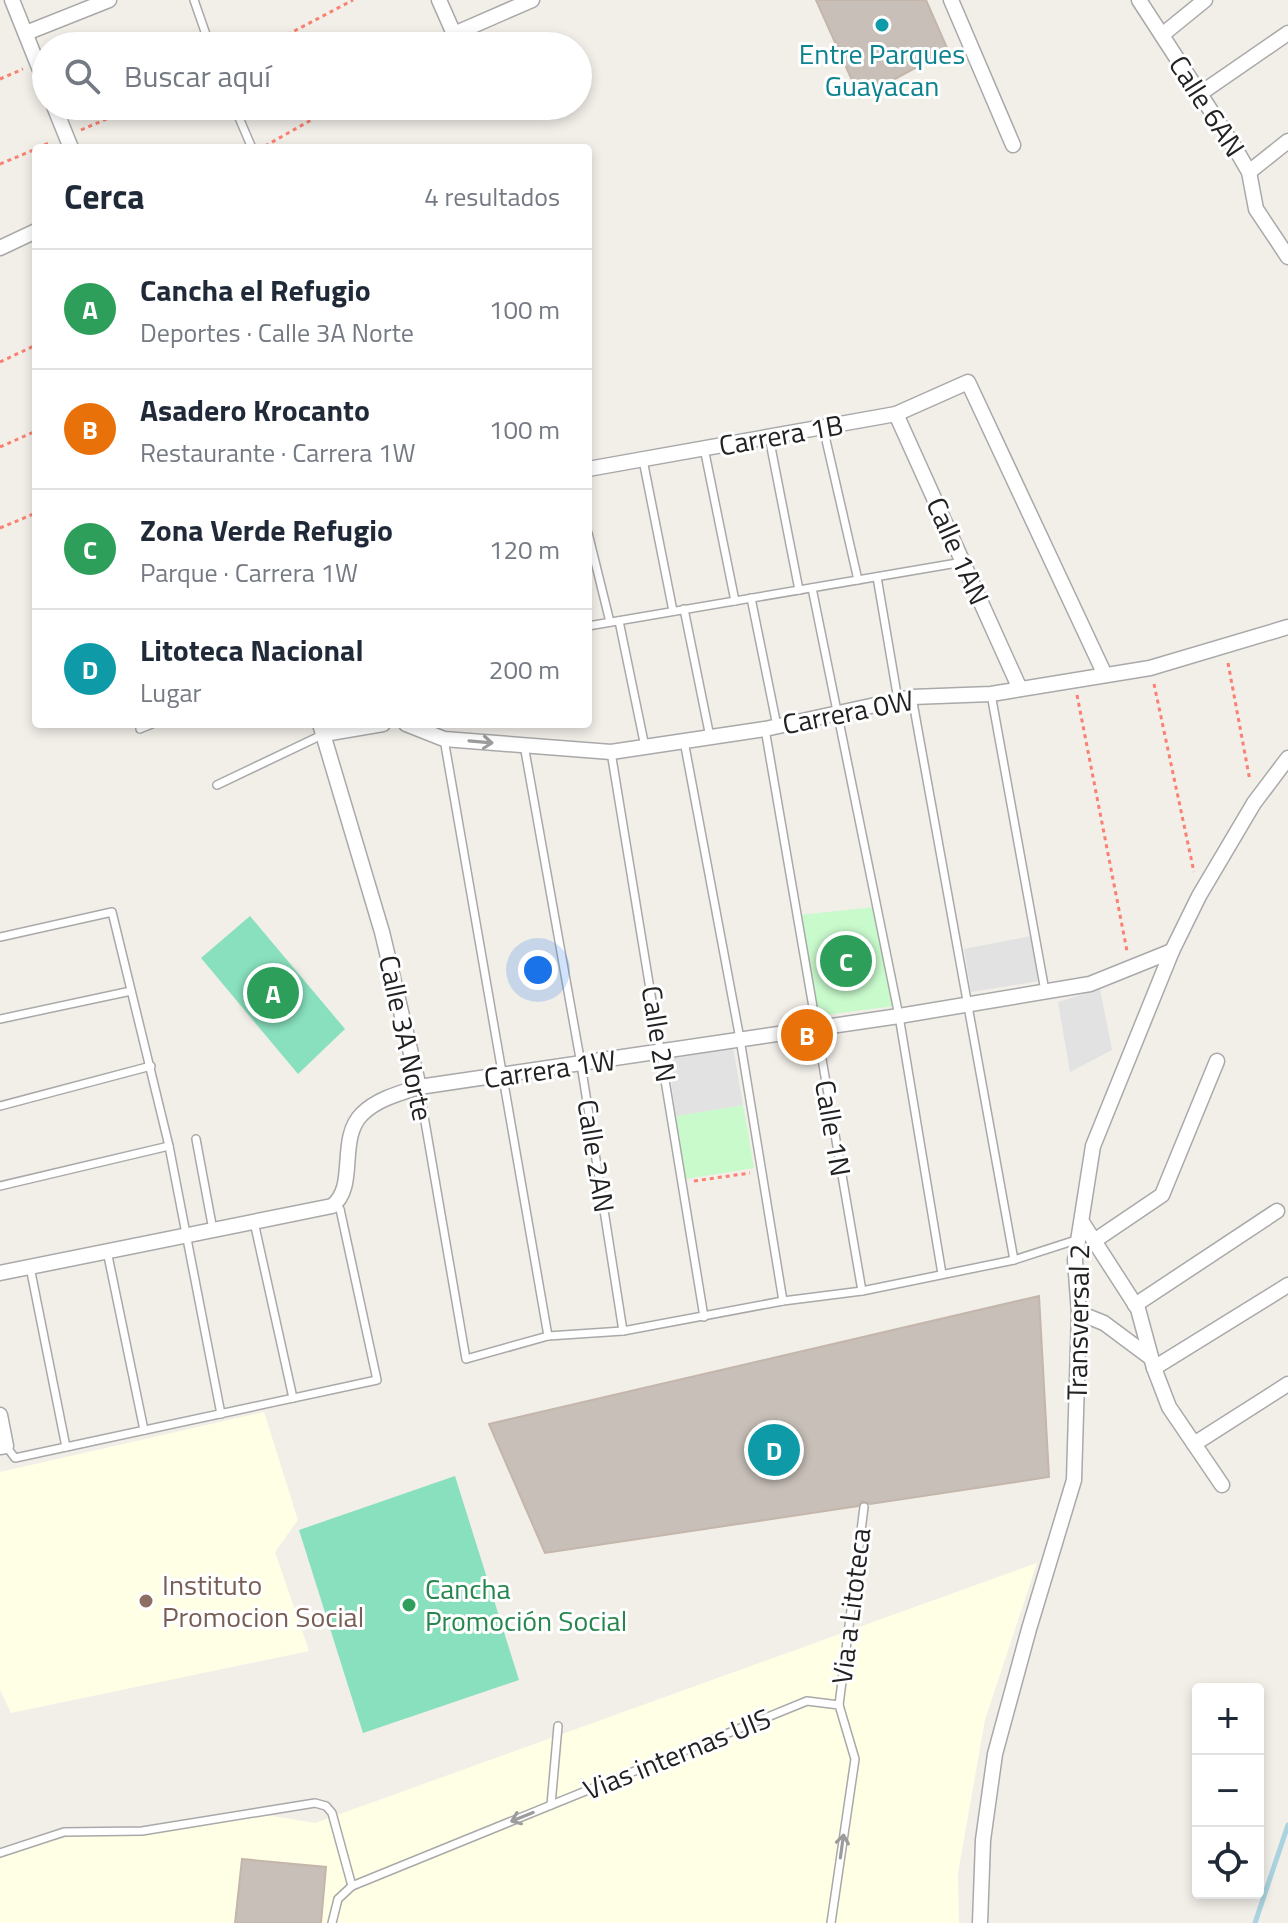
<!DOCTYPE html>
<html lang="es">
<meta charset="utf-8">
<style>
body{margin:0;font-family:"Titillium Web",sans-serif;background:#f2f2f3;color:#1f2937}
.controls{position:absolute;right:24px;bottom:24px;display:grid;overflow:hidden;border-radius:8px;box-shadow:0 4px 12px #0003}
.controls button{width:72px;height:72px;display:grid;place-items:center;padding:0;border:0;border-bottom:2px solid #e0e1e3;background:#fff;color:#1f2937;font:40px sans-serif}
.you{position:absolute;left:538px;top:970px;width:28px;height:28px;margin:-20px;border:6px solid #fff;border-radius:50%;background:#1a73e8;box-shadow:0 0 0 12px #1a73e833}
.badge{display:grid;place-items:center;width:52px;height:52px;border-radius:50%;background:#d40000;color:#fff;font-size:26px;font-weight:700}
.pin{position:absolute;translate:-50% -50%;border:4px solid #fff;box-shadow:0 2px 8px #0006}
.list{margin:0;padding:0;list-style:none}
h2{display:flex;justify-content:space-between;align-items:center;height:104px;margin:0;padding:0 32px;font-size:34px}
h2 small{font-size:26px;font-weight:400;color:#747a83}
.list li{display:grid;grid-template-columns:52px 1fr auto;gap:24px;align-items:center;box-sizing:border-box;height:120px;padding:0 32px;border-top:2px solid #e0e1e3}
.list b{display:block;font-size:30px;white-space:nowrap}
.list p{margin:0;font-size:26px;white-space:nowrap;color:#747a83}
.list em{font-size:26px;font-style:normal;color:#747a83}
.icon{flex:none;width:44px;height:44px;fill:none;stroke:currentColor;stroke-width:2;stroke-linecap:round;stroke-linejoin:round}
.map{position:relative;flex:none;width:1288px;height:1923px;overflow:hidden}
.search{position:absolute;background:#fff;box-shadow:0 4px 12px #0003;left:32px;top:32px;width:560px;height:88px;display:flex;align-items:center;gap:20px;box-sizing:border-box;padding:0 28px;border-radius:44px;color:#747a83;font-size:30px}
.panel{position:absolute;background:#fff;box-shadow:0 4px 12px #0003;left:32px;top:144px;width:560px;height:584px;border-radius:8px}
.map>svg:first-child{display:block}
.education{fill:#ffffe5}
.park{fill:#c8facc}
.pitch{fill:#88e0be}
.parking{fill:#e2e2e2}
.lines{fill:none;stroke-linecap:round;stroke-linejoin:round}
.stream{stroke:#aad3df;stroke-width:5}
.building{fill:#c7bfb8;stroke:#c4b6ab;stroke-width:2}
.service-casing{stroke:#a9a9a9;stroke-width:10}
.minor-casing{stroke:#a9a9a9;stroke-width:17}
.path{stroke:#fa8072;stroke-width:3;stroke-dasharray:4 4;stroke-linecap:butt}
.service{stroke:#fff;stroke-width:7}
.minor{stroke:#fff;stroke-width:14}
.oneway{stroke:#9c9c9c}
.culture-dot{fill:#0f9aa8;stroke:#fff;stroke-width:3}
.education-dot{fill:#8d6e63;stroke:#fff;stroke-width:3}
.leisure-dot{fill:#2e9e5b;stroke:#fff;stroke-width:3}
.labels{text-anchor:middle;stroke-width:6;stroke-linejoin:round;paint-order:stroke}
.culture-label{font-size:28px;fill:#0d838f;stroke:#fff}
.street-label{font-size:28px;fill:#222;stroke:#fff}
.education-label{font-size:28px;fill:#785e54;stroke:#fff;text-anchor:start}
.leisure-label{font-size:28px;fill:#27864d;stroke:#fff;text-anchor:start}
</style>
<div class="map">
<svg width="1288" height="1923" viewBox="0 0 1288 1923">
<rect width="100%" height="100%" fill="#f2efe9"/>
<!-- education -->
<g class="education">
<path d="M264 1412 298 1520 275 1552 309 1651 11 1713 0 1690V1472Z"/>
<path d="M1037 1563 985 1720 958 1873 959 1923H0V1856L71 1836 131 1835 266 1815 315 1823Z"/>
</g>
<!-- park -->
<g class="park">
<path d="M874 907 894 1006 817 1016 799 915Z"/>
<path d="M743 1105 754 1168 686 1179 676 1116Z"/>
</g>
<!-- pitch -->
<g class="pitch">
<path d="M250 916 345 1029 298 1074 201 958Z"/>
<path d="M455 1476 519 1680 363 1733 299 1530Z"/>
</g>
<!-- parking -->
<g class="parking">
<path d="M1031 936 1039 981 971 992 964 949Z"/>
<path d="M1100 989 1112 1050 1070 1072 1058 1002Z"/>
<path d="M733 1047 743 1105 676 1116 668 1058Z"/>
</g>
<g class="lines">
<!-- stream -->
<path class="stream" d="M1255 1923 1288 1825"/>
</g>
<!-- building -->
<g class="building">
<path d="M816 0H926L948 50 860 98Z"/>
<path d="M1039 1296 1049 1477 870 1504 862 1501 858 1506 545 1553 489 1424Z"/>
<path d="M242 1859 326 1867 321 1923H235Z"/>
</g>
<g class="lines">
<defs>
<g id="service">
<path d="M194 0 210 46"/>
<path d="M234 106 252 148"/>
<path d="M823 427 858 580"/>
<path d="M769 437 799 590"/>
<path d="M704 448 735 601"/>
<path d="M643 460 673 611"/>
<path d="M588 533 610 622"/>
<path d="M877 577 898 700"/>
<path d="M812 588 899 1016 942 1274"/>
<path d="M751 598 777 726"/>
<path d="M684 609 710 737"/>
<path d="M619 621 645 747"/>
<path d="M588 626 963 562"/>
<path d="M991 694 1045 991"/>
<path d="M912 697 1014 1260"/>
<path d="M140 729 152 724"/>
<path d="M765 729 862 1291"/>
<path d="M444 739 548 1336"/>
<path d="M684 741 740 1039 783 1301"/>
<path d="M524 745 581 1064 623 1331"/>
<path d="M611 752 704 1317"/>
<path d="M217 785 324 734"/>
<path d="M0 937 112 912 169 1146 221 1414"/>
<path d="M0 1019 131 991"/>
<path d="M419 1087 466 1359 548 1336 623 1331 783 1301 862 1291 1014 1260 1079 1239"/>
<path d="M0 1106 151 1066"/>
<path d="M196 1139 213 1230"/>
<path d="M0 1186 169 1146"/>
<path d="M254 1222 293 1398"/>
<path d="M107 1251 144 1430"/>
<path d="M30 1267 66 1447"/>
<path d="M6 1446 15 1458 377 1380 340 1209 332 1206"/>
<path d="M839 1705 864 1507"/>
<path d="M551 1805 558 1726"/>
<path d="M0 1853 64 1832 142 1831 315 1803 326 1806 332 1813 352 1886"/>
<path d="M332 1923 338 1899 352 1886 807 1701 839 1705 855 1759 831 1923"/>
</g>
<g id="minor">
<path d="M12 0 46 85"/>
<path d="M439 0 454 34 532 0"/>
<path d="M951 0 1013 145"/>
<path d="M1139 0 1235 148 1249 172 1256 209 1288 257"/>
<path d="M26 33 109 0"/>
<path d="M1162 35 1205 0"/>
<path d="M1201 93 1288 33"/>
<path d="M54 106 71 148"/>
<path d="M1249 172 1288 141"/>
<path d="M0 248 36 231"/>
<path d="M896 414 1020 689"/>
<path d="M588 469 896 414 968 382 1105 675"/>
<path d="M320 724 382 932 419 1087"/>
<path d="M406 724 444 739 611 752 765 729 912 697 991 694 1150 668 1288 627"/>
<path d="M324 734 383 724"/>
<path d="M1082 1222 1138 1309 1154 1368 1169 1407 1222 1485"/>
<path d="M1094 1241 1162 1195 1217 1061"/>
<path d="M0 1273 332 1206C358 1187 337 1139 362 1114 377 1099 400 1093 419 1087L899 1016 1090 984 1172 951"/>
<path d="M1135 1305 1277 1211"/>
<path d="M1079 1313 1104 1323 1151 1358"/>
<path d="M1154 1368 1288 1285"/>
<path d="M0 1415 6 1446 0 1447"/>
<path d="M1194 1444 1288 1384"/>
<path d="M980 1923 983 1840 995 1754 1029 1629 1074 1480 1079 1313 1075 1260 1093 1146 1172 951 1199 896 1254 803 1288 758"/>
</g>
</defs>
<!-- service casing -->
<use href="#service" class="service-casing"/>
<!-- minor casing -->
<use href="#minor" class="minor-casing"/>
<!-- path -->
<g class="path">
<path d="M266 46 353 0"/>
<path d="M0 79 23 69"/>
<path d="M81 130 136 106"/>
<path d="M265 146 336 106"/>
<path d="M37 148 51 142"/>
<path d="M0 164 36 149"/>
<path d="M0 362 36 345"/>
<path d="M0 447 36 431"/>
<path d="M0 528 36 513"/>
<path d="M1228 663 1250 781"/>
<path d="M1154 684 1194 872"/>
<path d="M1077 695 1127 951"/>
<path d="M694 1181 750 1173"/>
</g>
<!-- service -->
<use href="#service" class="service"/>
<!-- minor -->
<use href="#minor" class="minor"/>
</g>
<!-- one-way arrows -->
<defs><path id="oneway-shaft" d="M-6 0H5M1.5-3L5.5 0L1.5 3" fill="none" stroke-width="1.6" stroke-linecap="round" stroke-linejoin="round" transform="scale(2)"/></defs>
<g class="oneway">
<use href="#oneway-shaft" transform="translate(481 742) rotate(5)"/>
<use href="#oneway-shaft" transform="translate(522 1817) rotate(158)"/>
<use href="#oneway-shaft" transform="translate(842 1846) rotate(-82)"/>
</g>
<!-- markers -->
<circle class="culture-dot" cx="882" cy="25" r="8"/>
<circle class="education-dot" cx="146" cy="1601" r="8"/>
<circle class="leisure-dot" cx="409" cy="1605" r="8"/>
<g class="labels">
<!-- culture labels -->
<g class="culture-label">
<text x="882" y="64">Entre Parques<tspan x="882" dy="32">Guayacan</tspan></text>
</g>
<!-- street labels -->
<g class="street-label">
<text transform="translate(1207 106) rotate(57)" y="10">Calle 6AN</text>
<text transform="translate(781 435) rotate(-10)" y="10">Carrera 1B</text>
<text transform="translate(958 551) rotate(66)" y="10">Calle 1AN</text>
<text transform="translate(848 712) rotate(-11)" y="10">Carrera 0W</text>
<text transform="translate(659 1034) rotate(81)" y="10">Calle 2N</text>
<text transform="translate(406 1038) rotate(78)" y="10">Calle 3A Norte</text>
<text transform="translate(550 1069) rotate(-8)" y="10">Carrera 1W</text>
<text transform="translate(833 1128) rotate(80)" y="10">Calle 1N</text>
<text transform="translate(596 1156) rotate(81)" y="10">Calle 2AN</text>
<text transform="translate(1078 1322) rotate(-89)" y="10">Transversal 2</text>
<text transform="translate(851 1606) rotate(-83)" y="10">Via a Litoteca</text>
<text transform="translate(677 1754) rotate(-22)" y="10">Vias internas UIS</text>
</g>
<!-- education labels -->
<g class="education-label">
<text x="162" y="1595">Instituto<tspan x="162" dy="32">Promocion Social</tspan></text>
</g>
<!-- leisure labels -->
<g class="leisure-label">
<text x="425" y="1599">Cancha<tspan x="425" dy="32">Promoción Social</tspan></text>
</g>
</g>
</svg>
<div class="controls">
<button>+</button>
<button>−</button>
<button><svg class="icon" aria-label="locate" viewBox="0 0 24 24"><circle cx="12" cy="12" r="6"/><path d="M12 2v4M12 18v4M2 12h4M18 12h4"/></svg></button>
</div>
<div class="you"></div>
<div class="pin badge" style="left:273px;top:993px;background:#2e9e5b">A</div>
<div class="pin badge" style="left:807px;top:1035px;background:#e8710a">B</div>
<div class="pin badge" style="left:846px;top:961px;background:#2e9e5b">C</div>
<div class="pin badge" style="left:774px;top:1450px;background:#0f9aa8">D</div>
<div class="search"><svg class="icon" aria-label="search" viewBox="0 0 24 24"><circle cx="10" cy="10" r="6"/><path d="M15 15l6 6"/></svg>Buscar aquí</div>
<section class="panel">
<h2>Cerca<small>4 resultados</small></h2>
<ul class="list">
<li><span class="badge" style="background:#2e9e5b">A</span><div><b>Cancha el Refugio</b><p>Deportes · Calle 3A Norte</p></div><em>100 m</em></li>
<li><span class="badge" style="background:#e8710a">B</span><div><b>Asadero Krocanto</b><p>Restaurante · Carrera 1W</p></div><em>100 m</em></li>
<li><span class="badge" style="background:#2e9e5b">C</span><div><b>Zona Verde Refugio</b><p>Parque · Carrera 1W</p></div><em>120 m</em></li>
<li><span class="badge" style="background:#0f9aa8">D</span><div><b>Litoteca Nacional</b><p>Lugar</p></div><em>200 m</em></li>
</ul>
</section>
</div>
